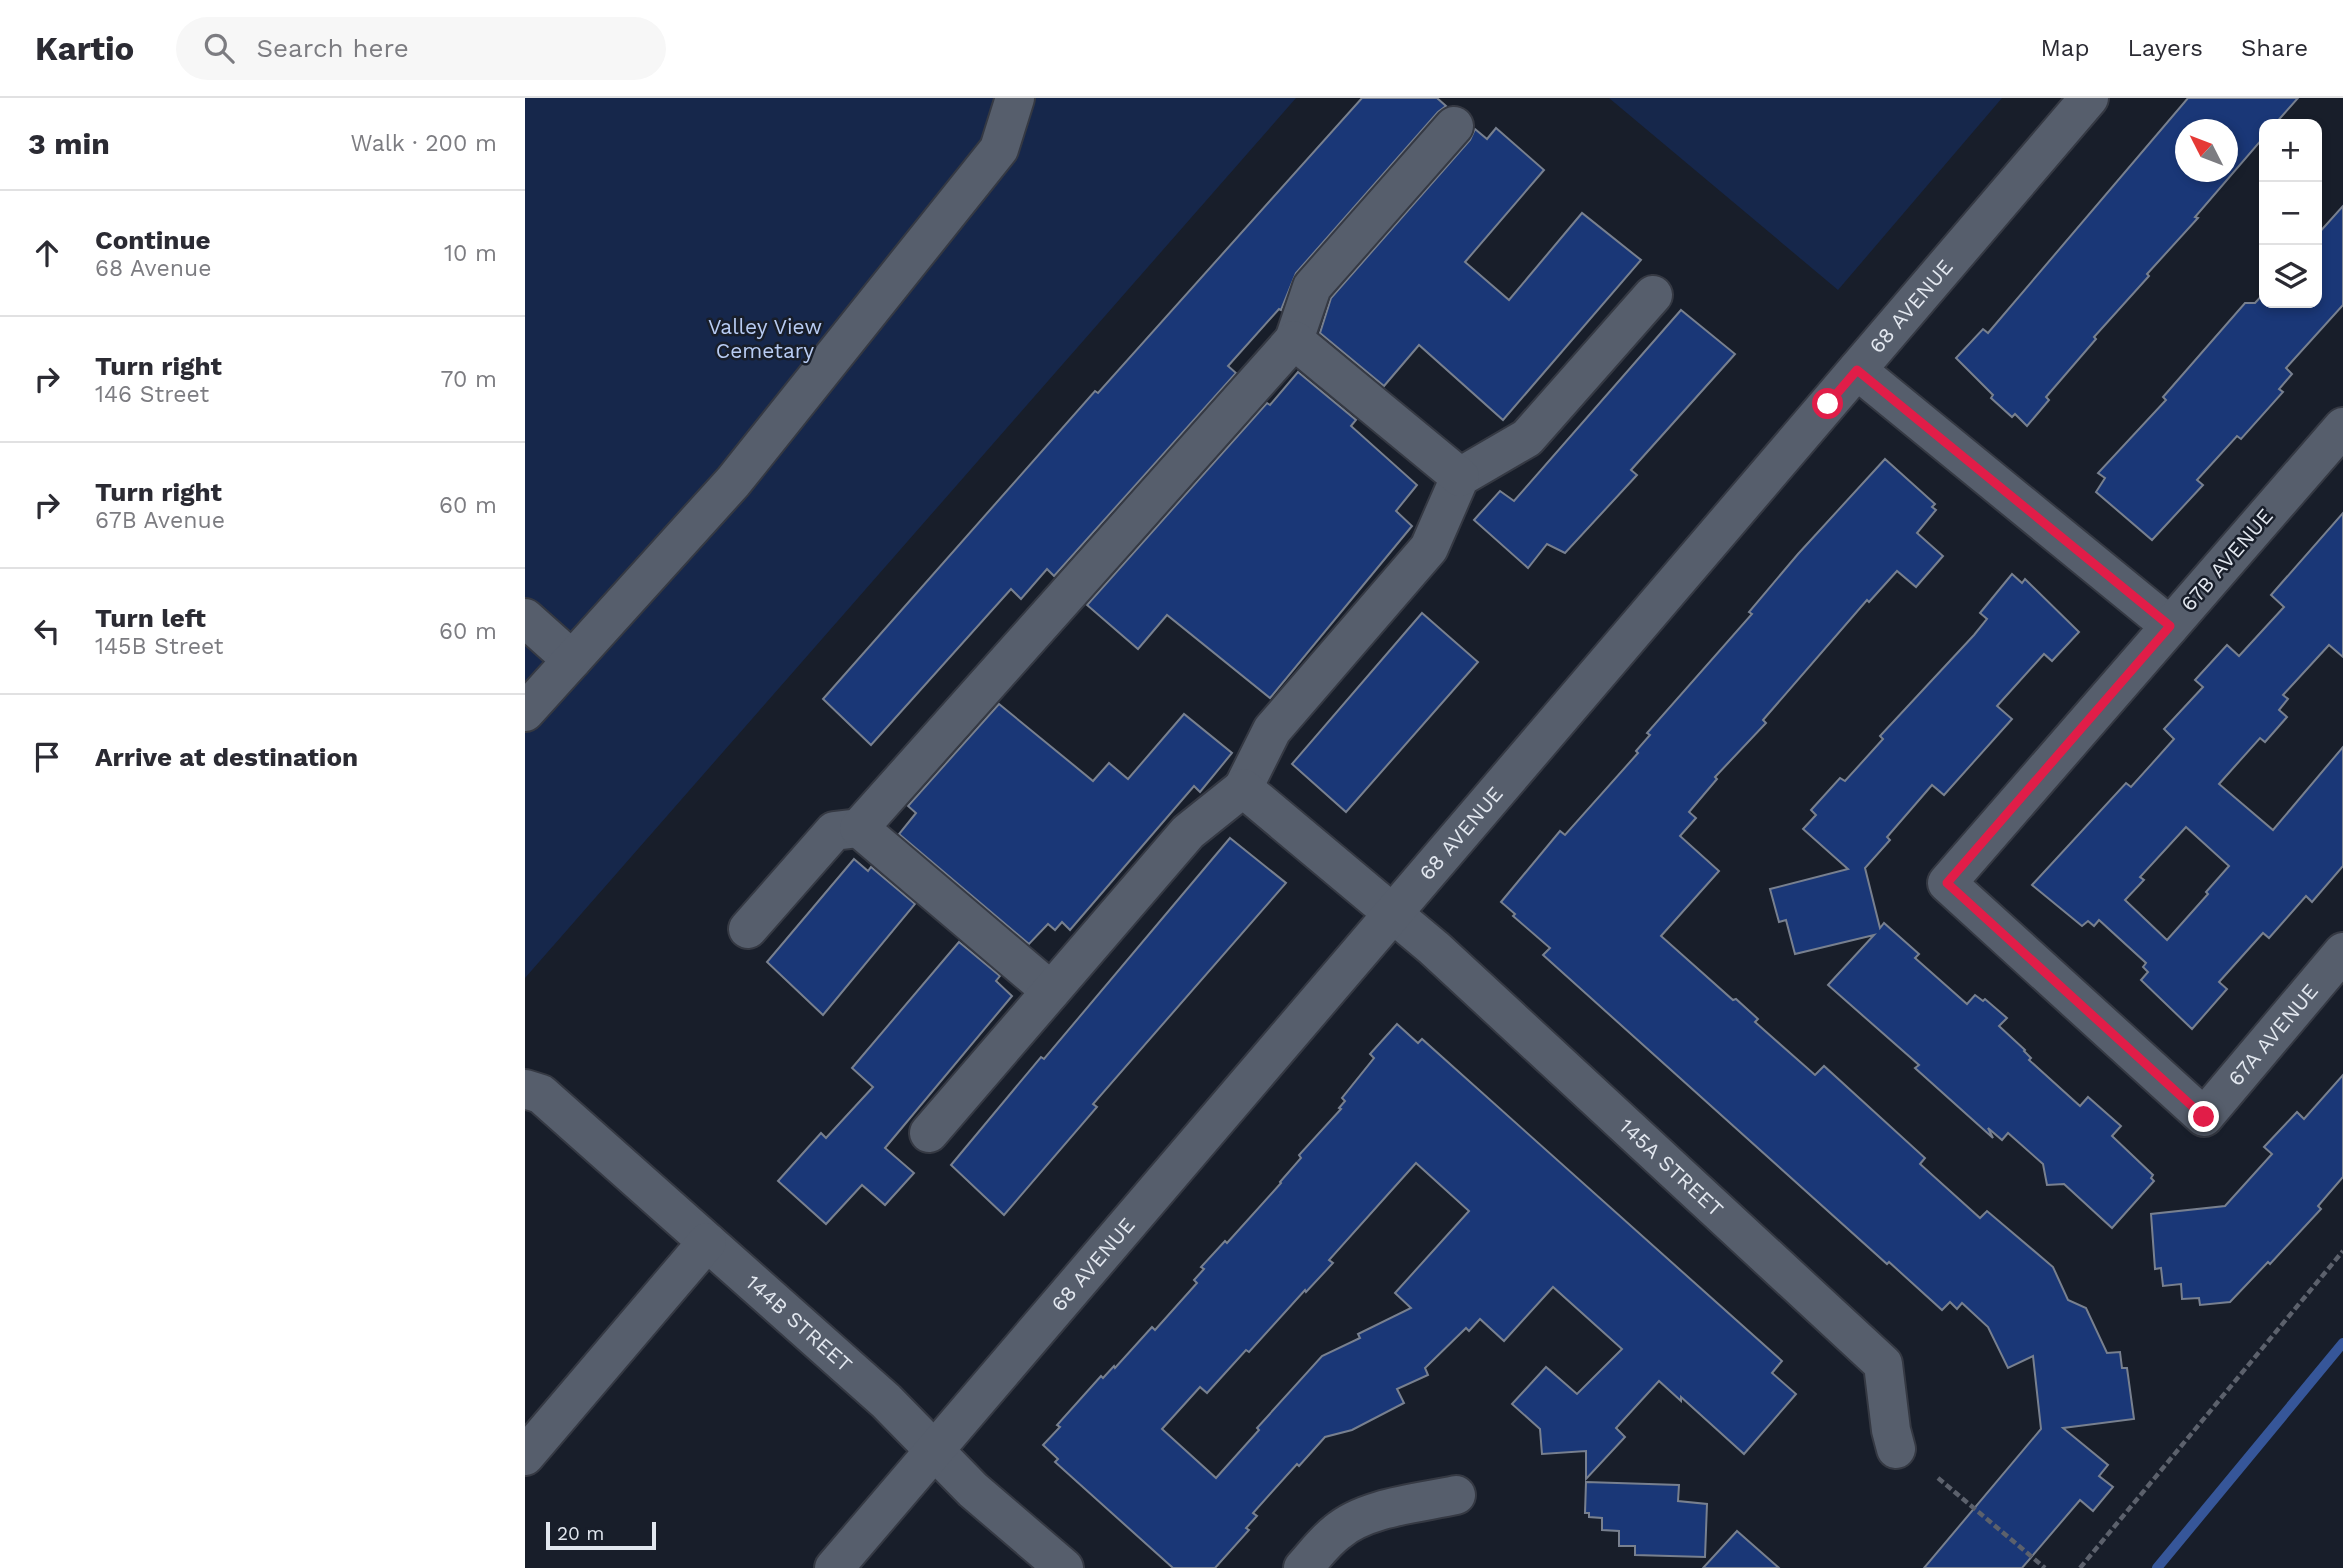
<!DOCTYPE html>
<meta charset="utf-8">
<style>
body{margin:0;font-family:"Work Sans",sans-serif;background:#f7f7f7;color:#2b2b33}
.controls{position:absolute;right:21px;top:21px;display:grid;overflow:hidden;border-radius:14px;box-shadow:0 4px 10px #0003}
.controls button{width:63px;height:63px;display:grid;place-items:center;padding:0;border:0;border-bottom:2px solid #e1e1e2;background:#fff;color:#2b2b33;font:35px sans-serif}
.compass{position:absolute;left:1650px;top:21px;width:63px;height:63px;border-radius:50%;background:#fff;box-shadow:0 4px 10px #0003;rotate:312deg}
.scale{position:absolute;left:21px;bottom:18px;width:110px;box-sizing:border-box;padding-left:7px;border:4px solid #e2e7ef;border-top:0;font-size:19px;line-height:24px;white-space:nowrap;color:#e2e7ef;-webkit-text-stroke:5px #181e2a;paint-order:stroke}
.stop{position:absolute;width:21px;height:21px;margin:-16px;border:5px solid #e11d48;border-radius:50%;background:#fff}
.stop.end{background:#e11d48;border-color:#fff;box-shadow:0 2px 7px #0008}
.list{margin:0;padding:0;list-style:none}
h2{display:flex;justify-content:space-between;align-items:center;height:91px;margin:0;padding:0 28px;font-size:30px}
h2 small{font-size:23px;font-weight:400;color:#7c7c81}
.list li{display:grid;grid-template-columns:46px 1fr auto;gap:21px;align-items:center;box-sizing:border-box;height:126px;padding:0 28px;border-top:2px solid #e1e1e2}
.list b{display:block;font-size:26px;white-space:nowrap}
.list p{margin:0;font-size:23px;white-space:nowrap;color:#7c7c81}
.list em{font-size:23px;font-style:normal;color:#7c7c81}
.icon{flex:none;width:38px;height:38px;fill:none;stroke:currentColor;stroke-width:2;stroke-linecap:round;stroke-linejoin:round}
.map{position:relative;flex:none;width:1818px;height:1470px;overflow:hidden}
header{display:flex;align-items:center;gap:42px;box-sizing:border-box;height:98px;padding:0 35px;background:#fff;border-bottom:2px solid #e1e1e2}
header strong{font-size:33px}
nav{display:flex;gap:38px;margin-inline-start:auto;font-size:24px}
.search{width:490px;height:63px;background:#f7f7f7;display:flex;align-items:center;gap:18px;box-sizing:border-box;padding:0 24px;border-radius:38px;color:#7c7c81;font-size:26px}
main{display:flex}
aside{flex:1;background:#fff}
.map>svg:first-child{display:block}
.green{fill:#16274b}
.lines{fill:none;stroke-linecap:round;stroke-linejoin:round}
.stream{stroke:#365699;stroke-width:10}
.building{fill:#1a3777;stroke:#78808f;stroke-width:2;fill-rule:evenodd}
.minor-casing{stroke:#353943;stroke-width:42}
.path{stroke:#5c616c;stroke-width:4.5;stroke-dasharray:7 3.5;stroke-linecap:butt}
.minor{stroke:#565e6c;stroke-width:38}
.route{stroke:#e11d48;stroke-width:9}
.labels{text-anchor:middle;stroke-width:5;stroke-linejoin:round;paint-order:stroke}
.street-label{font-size:21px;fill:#e2e7ef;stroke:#181e2a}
.park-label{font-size:21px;fill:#b8ccf3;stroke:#181e2a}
</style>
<header>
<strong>Kartio</strong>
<div class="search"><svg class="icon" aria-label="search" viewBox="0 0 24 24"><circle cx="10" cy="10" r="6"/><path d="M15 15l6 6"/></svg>Search here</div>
<nav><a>Map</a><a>Layers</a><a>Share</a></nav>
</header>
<main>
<aside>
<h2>3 min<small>Walk · 200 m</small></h2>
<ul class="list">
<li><svg class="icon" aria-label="ahead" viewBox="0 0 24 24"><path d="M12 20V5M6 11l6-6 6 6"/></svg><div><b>Continue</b><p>68 Avenue</p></div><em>10 m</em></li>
<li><svg class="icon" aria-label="right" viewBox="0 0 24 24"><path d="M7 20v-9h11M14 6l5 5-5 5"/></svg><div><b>Turn right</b><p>146 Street</p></div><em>70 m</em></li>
<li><svg class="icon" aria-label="right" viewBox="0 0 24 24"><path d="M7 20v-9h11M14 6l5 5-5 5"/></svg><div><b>Turn right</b><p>67B Avenue</p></div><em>60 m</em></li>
<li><svg class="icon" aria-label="left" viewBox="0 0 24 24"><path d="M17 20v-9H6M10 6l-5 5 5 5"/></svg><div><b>Turn left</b><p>145B Street</p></div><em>60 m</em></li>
<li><svg class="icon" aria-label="arrive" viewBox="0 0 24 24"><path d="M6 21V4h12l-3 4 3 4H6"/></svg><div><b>Arrive at destination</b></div></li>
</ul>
</aside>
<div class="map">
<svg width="1818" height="1470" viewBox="0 0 1818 1470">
<rect width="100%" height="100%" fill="#181e2a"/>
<!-- green -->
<g class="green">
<path d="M0 0H771L0 880Z"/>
<path d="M1084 0H1477L1313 192Z"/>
</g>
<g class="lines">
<!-- stream -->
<path class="stream" d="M1632 1470 1818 1245"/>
</g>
<!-- building -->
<g class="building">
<path d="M837 0H912L921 8 913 14 771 175 756 212 754 211 703 268 711 275 529 478 522 471 496 501 486 491 346 647 298 601 570 293 573 295Z"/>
<path d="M1663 0H1773L1750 26H1739V39L1670 119 1673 120 1622 176 1624 178 1569 239 1571 241 1521 299 1524 302 1502 328 1490 316 1487 319 1466 300 1468 297 1431 260 1458 231 1463 235ZM1661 32H1703V74H1661Z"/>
<path d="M971 30 1019 72 940 164 984 202 1057 115 1116 162 978 322 894 247 859 288 795 235 806 200 945 42 950 31 962 41Z"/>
<path d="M1818 108V207L1761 270 1767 276 1754 291 1758 294 1716 341 1712 338 1672 382 1678 387 1627 442 1571 394 1580 380 1573 375 1641 302 1638 299 1720 205H1730L1739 195V205H1792V137Z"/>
<path d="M1156 212 1210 256 1106 372 1112 377 1040 455 1022 446 1003 470 949 422 975 393 989 403Z"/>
<path d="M773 274 831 322 826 328 892 387 871 413 887 428 745 600 642 517 613 551 562 507 742 305 745 307Z"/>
<path d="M1360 361 1410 406 1407 409 1411 412 1392 435 1418 458 1391 489 1372 473 1344 504 1342 502 1238 622 1241 625 1190 679 1192 681 1164 714 1171 720 1155 738 1194 773 1136 838 1208 902 1211 901 1233 921 1230 924 1290 977 1299 968 1400 1060 1395 1066 1455 1120 1462 1113 1528 1169 1543 1202 1561 1210 1582 1255 1595 1254 1597 1270H1602L1609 1321 1538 1330 1583 1367 1574 1378 1588 1389 1568 1413 1555 1402 1497 1470H1399L1516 1331 1508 1258 1483 1270 1463 1229 1437 1205 1432 1211 1425 1204 1417 1212 1364 1164 1362 1166 1018 857 1025 850 988 818 990 816 976 804 1035 733 1040 737 1113 655 1111 653 1125 637 1122 635 1227 516 1224 514 1273 456Z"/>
<path d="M1818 415V559L1804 547 1758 597 1763 601 1754 612 1762 619 1740 644 1735 640 1694 686 1748 732 1818 649V768L1787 804 1781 798 1744 840 1738 835 1694 884 1702 891 1667 931 1616 882 1623 874 1618 869 1621 865 1574 822 1569 828 1563 823 1557 828 1507 787 1601 685 1606 689 1649 641 1639 631 1678 589 1670 582 1702 547 1714 558 1759 509 1746 497ZM1661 729 1704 768 1681 794 1683 796 1642 842 1600 802 1619 782 1615 779Z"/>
<path d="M1487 476 1497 485 1500 481 1554 534 1527 563 1519 556 1472 608 1487 621 1419 697 1407 687 1362 739 1365 742 1340 770 1355 830 1359 825 1394 856 1390 860 1442 906 1450 897 1458 903 1460 901 1482 920 1474 928 1500 952 1499 953 1506 960 1504 962 1555 1008 1563 999 1596 1028 1587 1038 1628 1077 1626 1080 1629 1083 1587 1130 1539 1086 1522 1087 1518 1066 1483 1035 1477 1042 1463 1030 1468 1040 1390 970 1394 967 1303 887 1349 837 1270 856 1261 822 1254 824 1245 791 1323 771 1278 731 1291 717 1286 712 1315 680 1320 683 1358 641 1355 638 1449 537 1462 521 1455 515Z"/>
<path d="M897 515 953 564 821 714 767 666Z"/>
<path d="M474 606 568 683 584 665 603 681 659 616 707 655 675 694 669 688 545 832 537 824 530 832 523 826 504 846 374 736 391 715 383 708Z"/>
<path d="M705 740 761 785 568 1006 572 1009 479 1117 426 1067 516 959 519 961Z"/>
<path d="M329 761 343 773 346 769 390 806 298 917 242 864Z"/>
<path d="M434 844 475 878 471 883 487 898 360 1050 389 1075 360 1107 337 1087 301 1126 253 1083 296 1035 301 1040 348 989 327 970Z"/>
<path d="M872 926 893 945 897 941 1257 1263 1247 1275 1271 1296 1219 1356 1156 1299V1303L1134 1283 1091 1330 1100 1339 1061 1381V1353L1017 1356 1015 1331 987 1306 1021 1269 1052 1296 1097 1251 1028 1189 979 1243 955 1221 944 1233 941 1230 900 1270 903 1277 872 1291 879 1305 827 1332 800 1339 774 1368 772 1366 728 1415 732 1418 721 1430 724 1432 690 1470H648L530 1364 533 1361 518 1347 535 1329 532 1327 576 1278 578 1280 589 1268 590 1270 627 1229 630 1232 672 1185 669 1182 679 1171 676 1169 700 1143 702 1145 756 1085 755 1084 776 1060 774 1057 816 1011 814 1010 820 1003 817 1000 849 960 845 956ZM891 1065 944 1113 870 1195 886 1210 833 1236 835 1240 797 1258 732 1330 734 1332 691 1380 637 1331 675 1289 682 1295 721 1252 724 1254 780 1192 781 1194 808 1165 804 1162Z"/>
<path d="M1818 977V1079L1793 1108 1796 1111 1745 1166 1743 1164 1705 1204 1675 1207 1674 1200 1657 1201 1656 1186 1638 1188 1636 1170 1630 1171 1626 1116 1700 1108 1747 1056 1739 1049 1772 1014 1779 1021Z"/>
<path d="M1061 1384 1154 1387 1153 1403 1182 1406 1180 1459 1110 1457V1448H1094V1433L1077 1432V1420L1064 1419V1415H1060Z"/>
<path d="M1212 1433 1254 1470H1178Z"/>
</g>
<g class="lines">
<defs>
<g id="minor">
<path d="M769 242 787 189 929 28"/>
<path d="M1332 272 1645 528"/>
<path id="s1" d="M1818 329 1422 785 1679 1019 1818 854"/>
<path d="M0 520 47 562"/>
<path d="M0 614 208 384 474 51 490 0"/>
<path d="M718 690 747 632 904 450 935 379 1002 340 1128 197"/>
<path d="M223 831 309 733 334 730"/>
<path d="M526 893 334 730 769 242 935 379"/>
<path id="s2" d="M0 991 16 996 361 1303 448 1392 539 1470"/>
<path id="s3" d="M404 1035 663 734 718 690 909 850 1358 1266 1366 1332 1371 1351"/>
<path d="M0 1358 182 1144"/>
<path id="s4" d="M309 1470 1564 0"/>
<path d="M778 1470C789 1458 799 1444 812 1434 841 1409 895 1405 931 1397"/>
</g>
</defs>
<!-- minor casing -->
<use href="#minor" class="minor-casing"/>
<!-- path -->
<g class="path">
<path d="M1413 1380 1520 1470"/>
<path d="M1555 1470 1818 1153"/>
</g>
<!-- minor -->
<use href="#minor" class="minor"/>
</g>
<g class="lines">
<!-- route -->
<path class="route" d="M1303 306 1332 272 1645 528 1422 785 1679 1019"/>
</g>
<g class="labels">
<!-- street labels -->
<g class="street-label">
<text dy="7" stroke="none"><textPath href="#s4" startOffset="1659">68 AVENUE</textPath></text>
<text transform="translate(1702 462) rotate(-49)" y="7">67B AVENUE</text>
<text dy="7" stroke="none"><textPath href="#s4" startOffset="966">68 AVENUE</textPath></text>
<text dy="7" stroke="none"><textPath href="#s1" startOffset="1059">67A AVENUE</textPath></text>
<text dy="7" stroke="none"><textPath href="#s3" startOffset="1040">145A STREET</textPath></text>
<text dy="7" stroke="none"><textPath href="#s4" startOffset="399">68 AVENUE</textPath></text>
<text dy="7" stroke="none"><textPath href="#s2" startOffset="362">144B STREET</textPath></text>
</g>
<!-- park labels -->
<g class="park-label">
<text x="240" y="236">Valley View<tspan x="240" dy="24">Cemetary</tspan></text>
</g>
</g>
</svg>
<div class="controls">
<button>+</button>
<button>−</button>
<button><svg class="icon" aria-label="layers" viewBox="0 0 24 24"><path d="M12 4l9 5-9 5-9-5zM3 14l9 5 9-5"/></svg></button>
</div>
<svg class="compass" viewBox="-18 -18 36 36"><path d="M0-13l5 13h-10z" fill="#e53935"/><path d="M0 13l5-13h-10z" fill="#7c7c81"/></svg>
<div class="scale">20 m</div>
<div class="stop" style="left:1303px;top:306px"></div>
<div class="stop end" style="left:1679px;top:1019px"></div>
</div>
</main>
